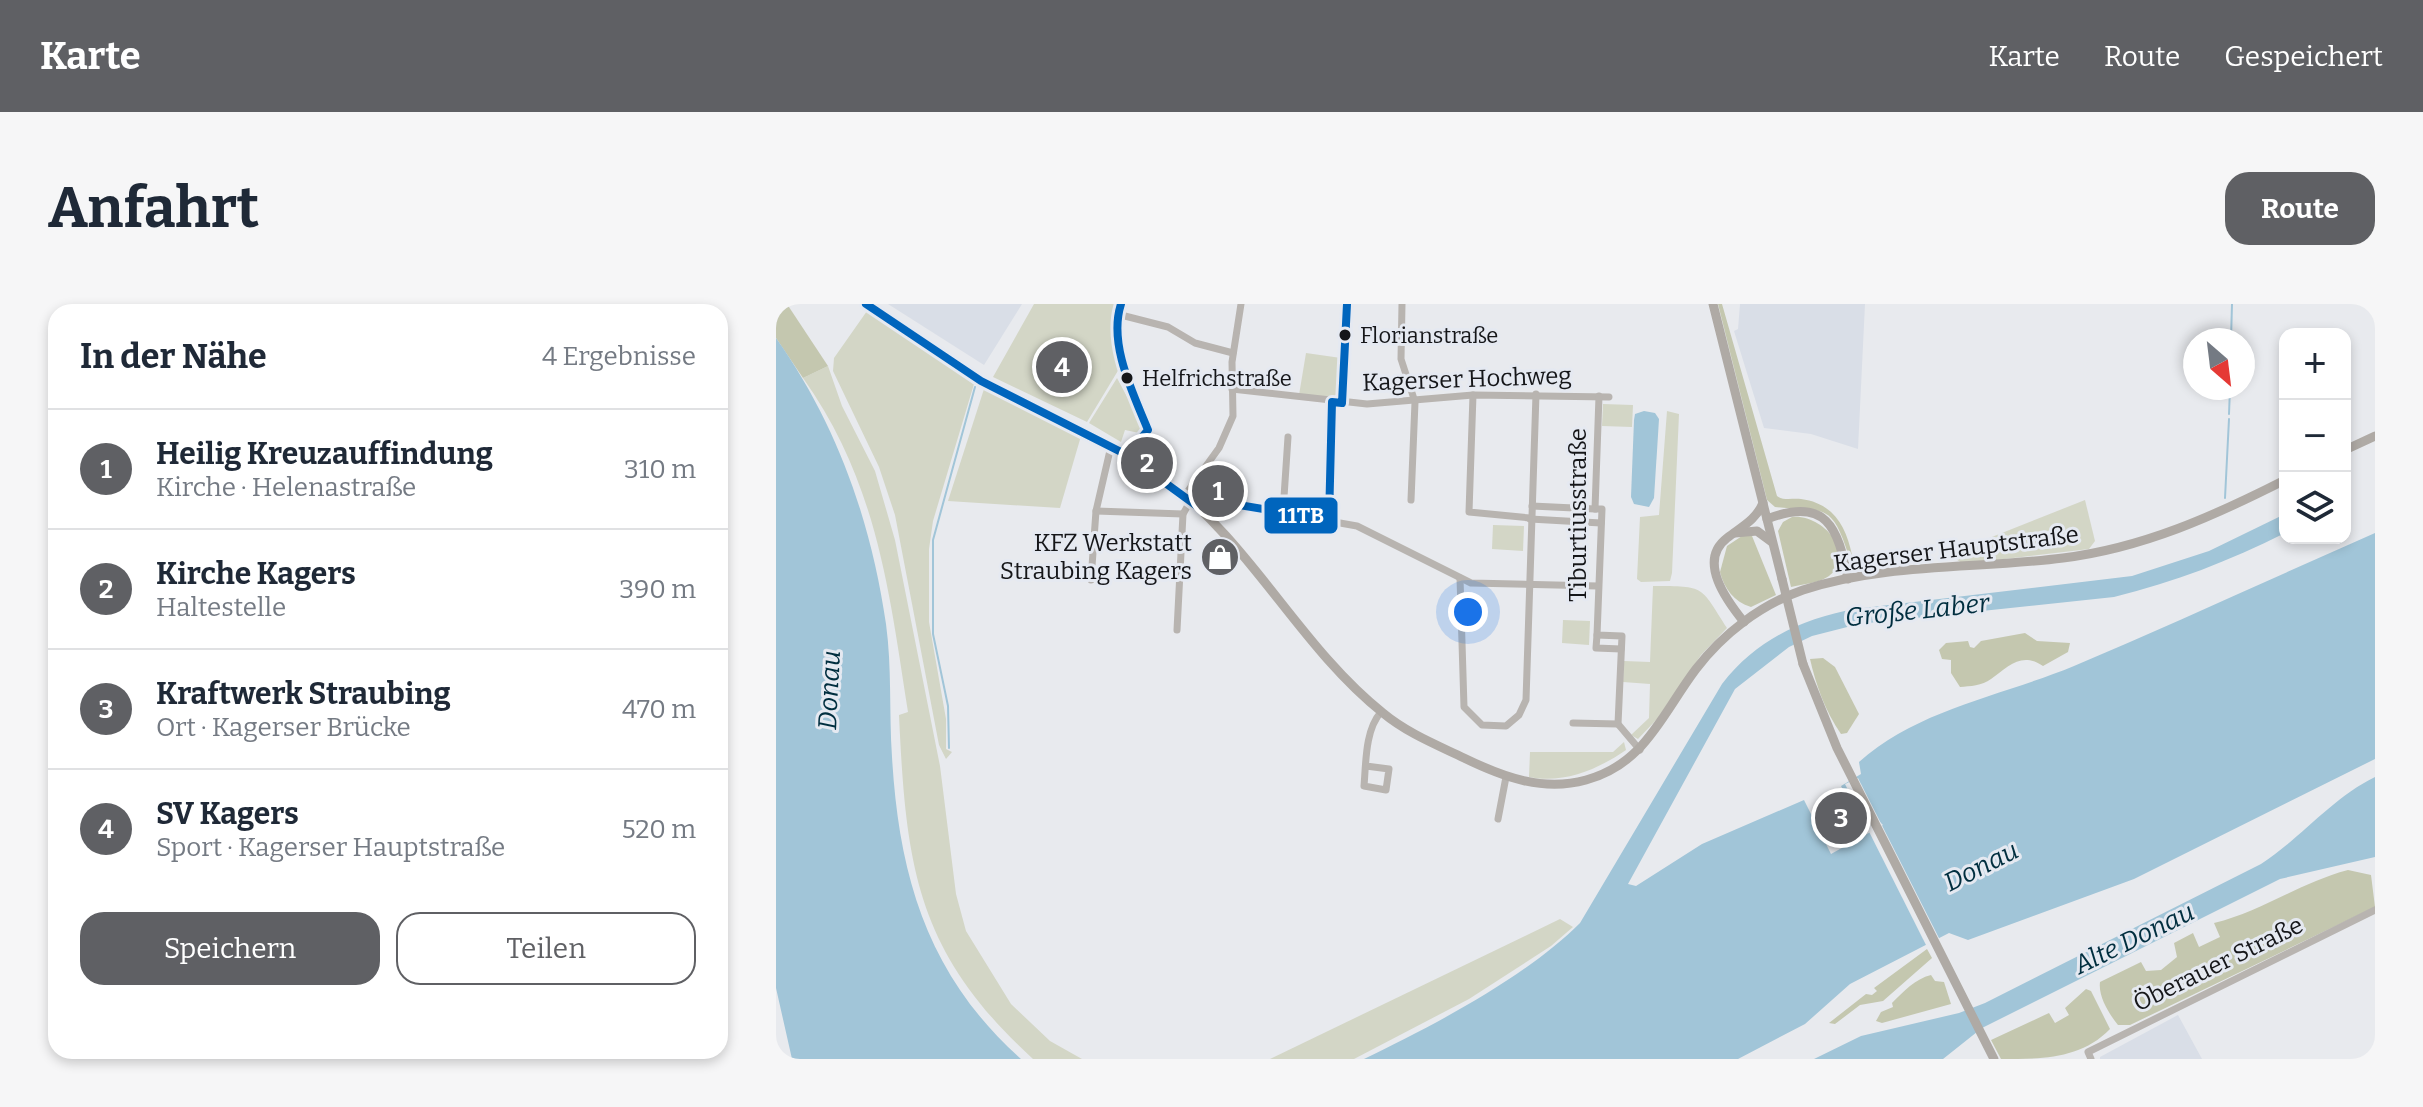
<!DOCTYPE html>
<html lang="de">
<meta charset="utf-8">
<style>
body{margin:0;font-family:Bitter,serif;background:#f6f6f7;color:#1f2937}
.controls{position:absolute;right:24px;top:24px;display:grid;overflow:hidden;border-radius:16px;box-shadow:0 4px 12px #0003}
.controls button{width:72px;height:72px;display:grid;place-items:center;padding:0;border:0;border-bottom:2px solid #e0e1e3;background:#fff;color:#1f2937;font:40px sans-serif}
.compass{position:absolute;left:1407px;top:24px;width:72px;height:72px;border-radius:50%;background:#fff;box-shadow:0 4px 12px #0003;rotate:152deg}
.you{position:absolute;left:692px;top:308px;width:28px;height:28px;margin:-20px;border:6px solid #fff;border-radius:50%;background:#1a73e8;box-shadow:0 0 0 12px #1a73e833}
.badge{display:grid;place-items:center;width:52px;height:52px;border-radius:50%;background:#5f6064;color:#fff;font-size:26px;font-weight:700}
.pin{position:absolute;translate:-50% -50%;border:4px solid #fff;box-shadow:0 2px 8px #0006}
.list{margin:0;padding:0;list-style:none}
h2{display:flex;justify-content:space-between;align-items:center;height:104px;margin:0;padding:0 32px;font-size:34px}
h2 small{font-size:26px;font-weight:400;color:#747a83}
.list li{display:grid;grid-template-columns:52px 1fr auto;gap:24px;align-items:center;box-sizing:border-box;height:120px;padding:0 32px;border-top:2px solid #e0e1e3}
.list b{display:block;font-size:30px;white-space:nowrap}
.list p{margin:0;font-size:26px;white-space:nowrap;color:#747a83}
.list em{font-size:26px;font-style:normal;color:#747a83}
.actions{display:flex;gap:16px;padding:24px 32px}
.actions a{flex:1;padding:18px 0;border:2px solid #5f6064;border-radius:24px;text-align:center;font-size:28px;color:#5f6064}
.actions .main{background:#5f6064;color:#fff}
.icon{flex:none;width:44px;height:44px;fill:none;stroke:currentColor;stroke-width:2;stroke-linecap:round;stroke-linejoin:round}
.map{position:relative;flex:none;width:1599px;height:755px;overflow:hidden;border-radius:24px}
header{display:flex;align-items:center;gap:48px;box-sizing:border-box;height:112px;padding:0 40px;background:#5f6064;color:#fff}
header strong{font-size:38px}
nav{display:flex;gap:44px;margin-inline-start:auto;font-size:28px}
.intro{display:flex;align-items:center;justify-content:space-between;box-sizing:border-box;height:192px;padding:0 48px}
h1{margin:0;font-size:56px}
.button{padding:20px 36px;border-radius:24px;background:#5f6064;color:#fff;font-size:28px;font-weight:700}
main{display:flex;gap:48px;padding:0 48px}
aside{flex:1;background:#fff;border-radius:24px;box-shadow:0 4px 12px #0003}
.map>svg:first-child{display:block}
.built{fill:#d9dee7}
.green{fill:#d3d6c6}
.forest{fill:#c4c7af}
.water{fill:#a1c5d8}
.pier{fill:#e8eaee}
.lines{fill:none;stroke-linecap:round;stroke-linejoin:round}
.stream{stroke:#a1c5d8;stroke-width:2}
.street{stroke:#b8b4b0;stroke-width:7}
.secondary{stroke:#afaaa5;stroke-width:9}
.secondary-bridge{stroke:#afaaa5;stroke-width:9}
.bus-1-casing{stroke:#e5e9f1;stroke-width:14}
.bus-1{stroke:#0065bd;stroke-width:8}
.bus-dot{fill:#151619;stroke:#e5e9f1;stroke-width:3}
.labels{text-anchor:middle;stroke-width:6;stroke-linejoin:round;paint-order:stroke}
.bus-label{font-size:22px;fill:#151619;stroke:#e5e9f1;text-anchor:start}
.street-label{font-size:24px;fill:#151619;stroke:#e5e9f1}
.poi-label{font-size:24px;fill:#151619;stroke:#e5e9f1;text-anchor:end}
.water-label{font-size:26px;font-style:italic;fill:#002e3f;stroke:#e5e9f1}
.line-badge{stroke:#e5e9f1;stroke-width:3}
.badge-label{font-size:22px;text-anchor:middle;font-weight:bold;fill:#fff}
</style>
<header>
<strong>Karte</strong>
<nav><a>Karte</a><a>Route</a><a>Gespeichert</a></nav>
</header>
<div class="intro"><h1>Anfahrt</h1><a class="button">Route</a></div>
<main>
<aside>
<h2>In der Nähe<small>4 Ergebnisse</small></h2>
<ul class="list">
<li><span class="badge">1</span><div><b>Heilig Kreuzauffindung</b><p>Kirche · Helenastraße</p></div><em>310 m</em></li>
<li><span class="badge">2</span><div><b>Kirche Kagers</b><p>Haltestelle</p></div><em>390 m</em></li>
<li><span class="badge">3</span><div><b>Kraftwerk Straubing</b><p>Ort · Kagerser Brücke</p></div><em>470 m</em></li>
<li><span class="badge">4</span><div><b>SV Kagers</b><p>Sport · Kagerser Hauptstraße</p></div><em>520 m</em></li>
</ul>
<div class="actions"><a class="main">Speichern</a><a>Teilen</a></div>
</aside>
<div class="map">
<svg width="1599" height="755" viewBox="0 0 1599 755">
<rect width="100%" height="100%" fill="#e8eaee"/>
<!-- built -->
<g class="built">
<path d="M112 0H246L208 61Z"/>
<path d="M964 0H1089L1082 145 1035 130 988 124 958 27 962 25Z"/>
<path d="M1402 711 1426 755H1324V753Z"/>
</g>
<!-- green -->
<g class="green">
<path d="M258 0H341L336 14 343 65 311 118 217 73Z"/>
<path d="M91 7 198 80 157 217 153 245V318L170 415V445L176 448 170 455 163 441 119 211 103 163 57 67 58 54Z"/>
<path d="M530 49 565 54 564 86 558 94 523 91Z"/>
<path d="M52 62 66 102 99 167 119 236 164 462 180 590 190 627 235 700 274 737 306 755H257C140 648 130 562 123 411L132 408C113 286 101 178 27 74Z"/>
<path d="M341 74 365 119 363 129 349 126 345 138 313 119Z"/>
<path d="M208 85 305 132 284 204 172 197Z"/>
<path d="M827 100 857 101 856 123 826 122Z"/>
<path d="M891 107 903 110 896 269 894 277 865 278 861 275 864 213 883 211Z"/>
<path d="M1309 196 1319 237 1313 245 1187 260 1180 255 1178 248Z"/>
<path d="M717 221 748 222 747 247 716 245Z"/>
<path d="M877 282C930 282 924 282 951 324L925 351 881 415 862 435 855 431 873 414 874 380 847 378 848 357 874 358Z"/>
<path d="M787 316 814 317 813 341 786 339Z"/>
<path d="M848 438 850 446C821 466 787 480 753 473L754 448H837Z"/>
<path d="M784 615 797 623 775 642 693 695 578 755H494Z"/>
</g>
<!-- forest -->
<g class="forest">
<path d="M0 0H11L52 62 27 74 0 34Z"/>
<path d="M942 0H946L1001 192C1008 197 1016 194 1025 195 1057 199 1070 222 1076 251L1073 252C1055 195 1047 209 999 203L991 196Z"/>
<path d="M1016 213C1049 210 1081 253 1053 272 1044 279 1027 280 1015 283L1002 227 1007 218Z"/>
<path d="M966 232H976L1000 291 975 303C958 298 948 284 944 268L951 242Z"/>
<path d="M1249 329 1261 337 1294 339 1292 348 1267 362C1245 347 1232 363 1215 375 1206 382 1194 382 1184 383L1175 369V356L1166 355 1163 346 1170 339 1192 337 1194 343 1198 344 1205 337Z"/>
<path d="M1047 354 1059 363 1083 410 1071 429 1065 430C1049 407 1040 381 1034 355Z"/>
<path d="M1572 566 1595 571 1599 603 1354 721H1342C1333 710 1322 692 1324 678L1365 658 1370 667 1385 666 1401 653 1398 639 1417 629 1423 643 1444 633 1438 619C1485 608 1523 579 1572 566Z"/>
<path d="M1151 645 1156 654 1107 697 1084 701 1059 720 1053 719 1090 690 1096 691 1101 687 1098 684Z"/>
<path d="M1155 671 1159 677 1168 678 1175 700 1106 719 1100 717 1105 708 1117 703 1116 699C1128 687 1139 675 1155 671Z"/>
<path d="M1310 685 1315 687 1334 725C1305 755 1266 755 1225 755L1215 736 1273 709 1279 719 1293 711 1289 704Z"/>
</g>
<!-- water -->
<g class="water">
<path d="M0 34C61 120 95 217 110 320 116 364 113 408 116 453 123 573 152 672 245 755H16L0 684Z"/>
<path d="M868 107 879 109 883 115 878 194 873 203 858 200 855 193 858 116 859 110Z"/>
<path d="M1509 210V229C1453 257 1399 278 1338 293L1083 320 1036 332 1013 343 959 385 852 580 860 582 926 540 1028 496 1055 550 1107 521 1102 516 1087 524 1065 482 1085 470 1083 458C1142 405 1226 392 1298 362 1399 319 1499 273 1599 229V455L1358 575 1192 636 1173 629 1074 680 1029 720 962 755H588C658 721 749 674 804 619L946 380C980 336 1025 315 1079 305L1356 272 1433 247Z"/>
<path d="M1599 473V553L1504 575 1206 724 1167 755H1038L1085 732 1183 709 1209 699 1485 560C1525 534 1556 494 1599 473Z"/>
</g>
<!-- pier -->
<path class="pier" d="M1082 474 1165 638 1152 645 1069 480Z"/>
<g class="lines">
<!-- stream -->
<g class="stream">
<path d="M1455 36 1456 0"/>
<path d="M1453 110 1454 84"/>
<path d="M1449 194 1453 115"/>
<path d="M173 444 172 402 157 330V236L199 83"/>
</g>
<!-- street -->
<g class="street">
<path d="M345 0 341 12 348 67 372 126 351 151"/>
<path d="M626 0 625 55 639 98 635 196"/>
<path d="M341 10 392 23 419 39 457 49"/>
<path d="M456 85 591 100 697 91 833 93"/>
<path d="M697 91 693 208 754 214"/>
<path d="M823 92 819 205H826L821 331 846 332 842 420 864 446"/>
<path d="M566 99 571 0"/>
<path d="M409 191 443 144 457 112 456 58 465 0"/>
<path d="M756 202 819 205"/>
<path d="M425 205 445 198 581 222 695 279 822 282"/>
<path d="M320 207 407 210"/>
<path d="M507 208 512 133"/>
<path d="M754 215 825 219"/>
<path d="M553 216 556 98"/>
<path d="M684 274 688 403 706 421 730 422 743 411 750 396 760 90"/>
<path d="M315 276 320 207 335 142"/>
<path d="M401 326 407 210 415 196"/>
<path d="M821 331 820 344 845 345"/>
<path d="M797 419 842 420"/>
<path d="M590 462 613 465 610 486 588 482C590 459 589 426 605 408"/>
<path d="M722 515 730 473"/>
<path d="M1315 755 1312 748 1599 606"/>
</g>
<!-- secondary -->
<g class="secondary">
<path d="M90 0C133 30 177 63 224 88 280 116 338 138 388 175 475 238 523 342 607 409 631 429 661 441 688 454 727 473 767 488 810 476 869 460 886 410 920 365 947 330 984 301 1027 286 1109 259 1202 265 1287 254 1367 244 1438 212 1509 176"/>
<path d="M937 0 1006 275"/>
<path d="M1569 146 1599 132"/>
<path d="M991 215C1050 192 1062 223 1072 275"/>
<path d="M959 229 981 227 996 238"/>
<path d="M968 318C951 297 921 257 951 234 965 223 980 216 987 199"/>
<path d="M1027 360 1061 444 1218 755"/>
</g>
<!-- secondary-bridge -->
<path class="secondary-bridge" d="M1006 275 1027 360"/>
<defs>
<g id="bus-1">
<path d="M90 0 205 77 351 151 425 205 445 198 553 216 556 98 566 99 571 0"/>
<path d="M345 0C332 40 357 89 372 126L351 151"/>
</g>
</defs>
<!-- bus-1 casing -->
<use href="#bus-1" class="bus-1-casing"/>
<!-- bus-1 -->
<use href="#bus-1" class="bus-1"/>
</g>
<!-- icons -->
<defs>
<symbol id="shop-disc" viewBox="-11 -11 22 22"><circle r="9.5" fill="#5f6064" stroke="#e5e9f1"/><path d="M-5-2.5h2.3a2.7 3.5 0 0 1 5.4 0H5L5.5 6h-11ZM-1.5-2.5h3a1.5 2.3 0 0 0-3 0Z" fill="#fff"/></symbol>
</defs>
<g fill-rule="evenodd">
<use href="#shop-disc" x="422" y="231" width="44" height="44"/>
</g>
<!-- markers -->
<g class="bus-dot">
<circle cx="569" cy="31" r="7"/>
<circle cx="351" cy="74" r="7"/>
</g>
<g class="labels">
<!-- bus labels -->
<g class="bus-label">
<text x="584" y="39">Florianstraße</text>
<text x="366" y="82">Helfrichstraße</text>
</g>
<!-- street labels -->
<g class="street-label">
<text transform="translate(691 75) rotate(-2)" y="8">Kagerser Hochweg</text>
<text transform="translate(802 211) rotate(-90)" y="8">Tiburtiusstraße</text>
<text transform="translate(1180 245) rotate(-7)" y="8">Kagerser Hauptstraße</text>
<text transform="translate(1442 660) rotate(-26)" y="8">Öberauer Straße</text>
</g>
<!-- poi labels -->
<g class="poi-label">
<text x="416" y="247">KFZ Werkstatt<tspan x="416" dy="28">Straubing Kagers</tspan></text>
</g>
<!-- water labels -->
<g class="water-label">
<text transform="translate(1141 306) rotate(-6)" y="9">Große Laber</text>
<text transform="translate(53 386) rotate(-87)" y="9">Donau</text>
<text transform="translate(1205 562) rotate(-27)" y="9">Donau</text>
<text transform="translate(1358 634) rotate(-26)" y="9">Alte Donau</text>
</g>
</g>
<rect class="line-badge" x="487" y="192" width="76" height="39" rx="8" fill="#0065bd"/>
<g class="badge-label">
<text x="525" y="219">11TB</text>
</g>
</svg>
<div class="controls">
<button>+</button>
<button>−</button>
<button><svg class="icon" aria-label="layers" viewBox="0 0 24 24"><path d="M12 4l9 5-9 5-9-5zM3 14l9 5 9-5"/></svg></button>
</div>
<svg class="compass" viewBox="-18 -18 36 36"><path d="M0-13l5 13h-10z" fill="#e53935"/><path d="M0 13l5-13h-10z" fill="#747a83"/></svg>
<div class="you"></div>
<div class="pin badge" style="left:442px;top:187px">1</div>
<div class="pin badge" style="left:371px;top:159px">2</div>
<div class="pin badge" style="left:1065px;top:514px">3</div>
<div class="pin badge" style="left:286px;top:63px">4</div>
</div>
</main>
